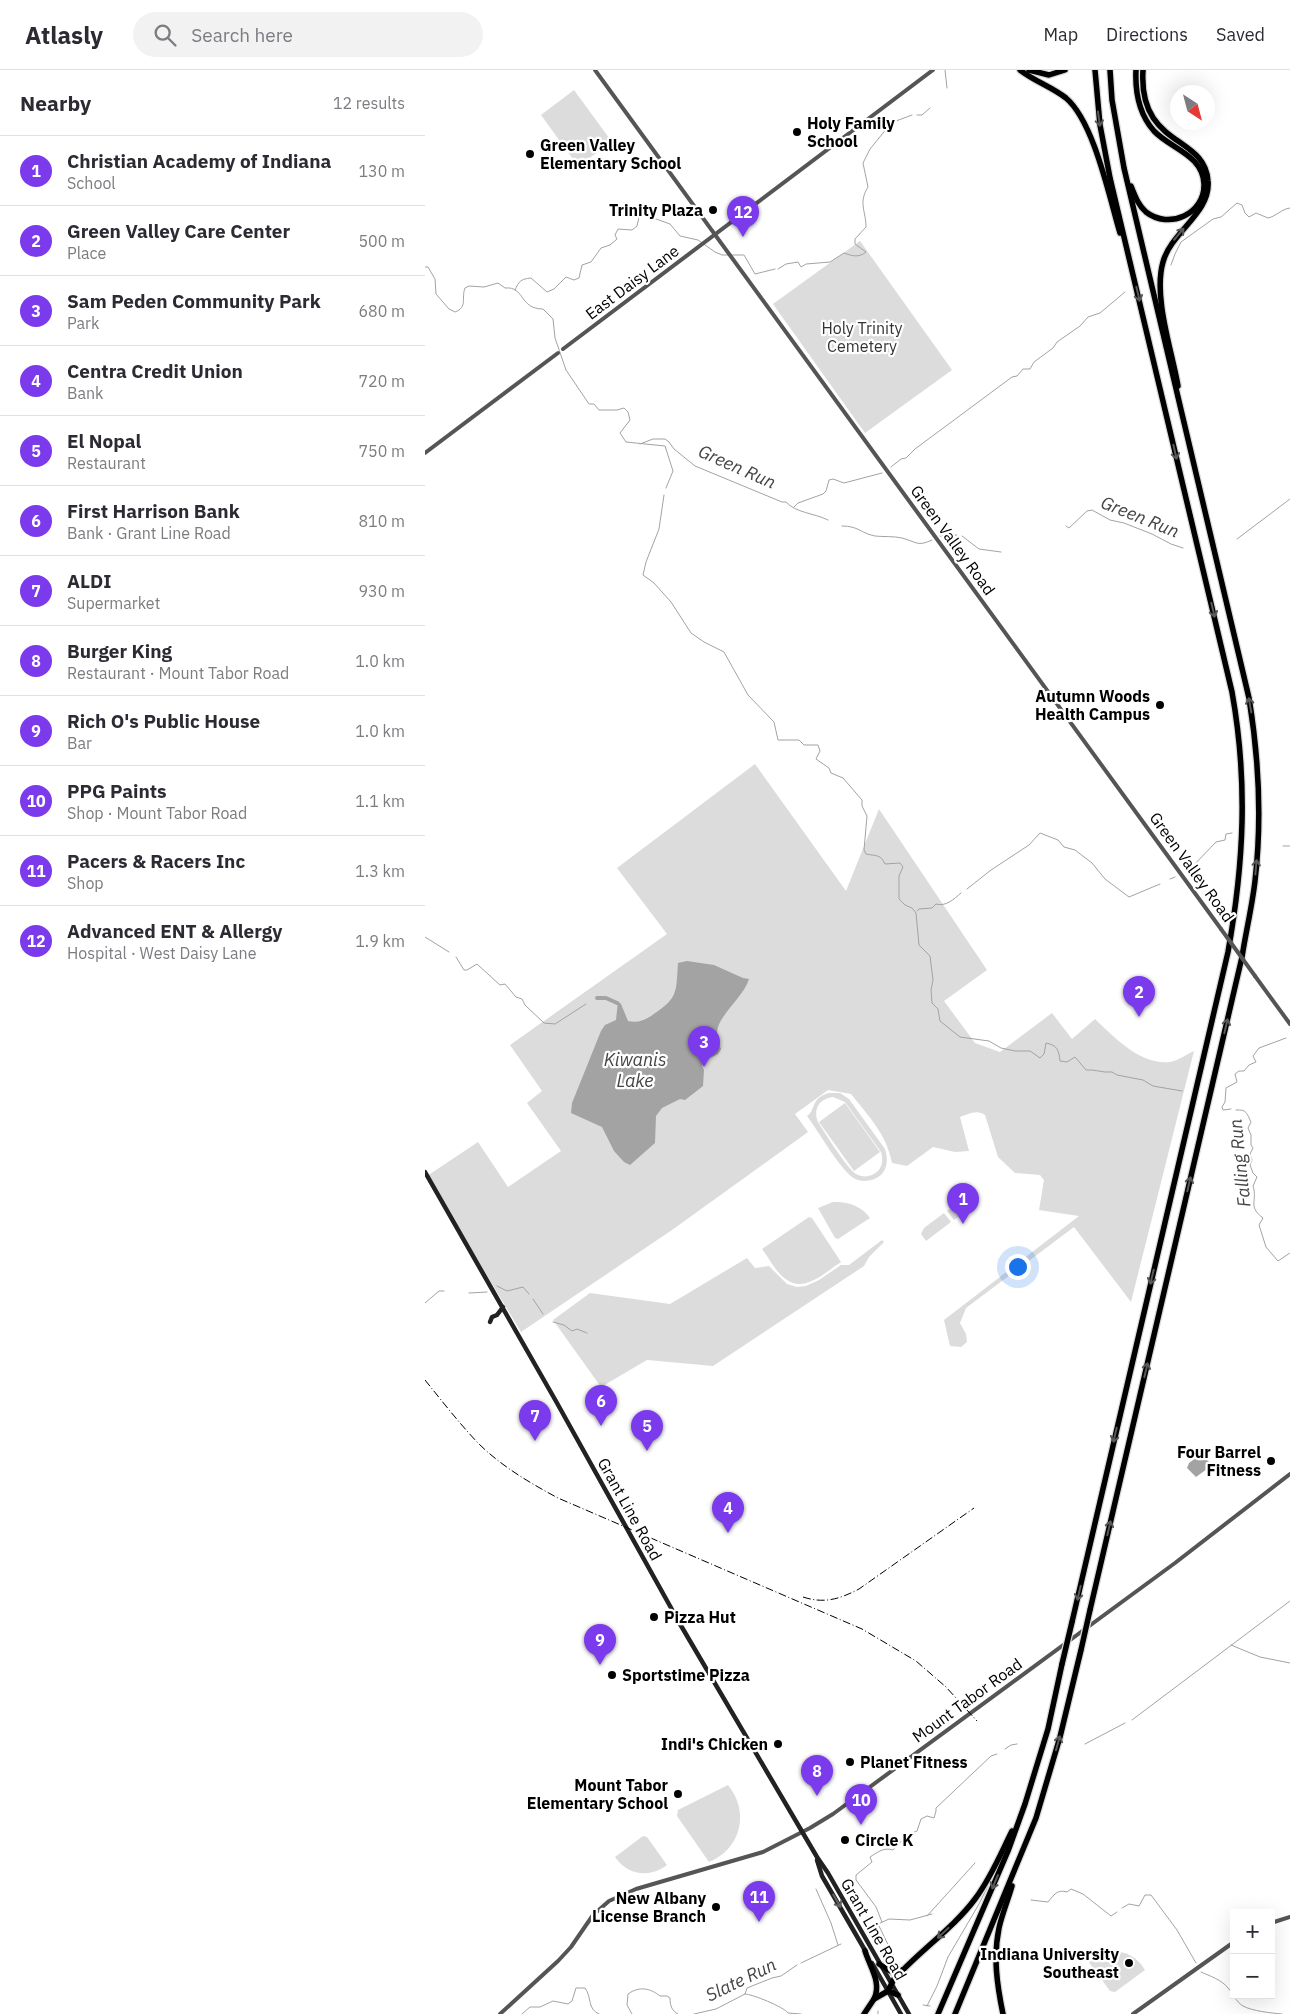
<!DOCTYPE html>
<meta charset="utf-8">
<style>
body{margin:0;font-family:"IBM Plex Sans",sans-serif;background:#f2f2f3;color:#2b2b33}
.controls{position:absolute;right:15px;bottom:15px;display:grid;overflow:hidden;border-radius:0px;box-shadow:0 5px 20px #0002}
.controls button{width:45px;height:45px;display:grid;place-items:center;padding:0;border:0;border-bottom:1px solid #e1e1e2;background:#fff;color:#2b2b33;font:25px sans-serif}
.compass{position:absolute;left:745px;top:15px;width:45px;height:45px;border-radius:50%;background:#fff;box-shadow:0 5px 20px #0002;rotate:144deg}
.you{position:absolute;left:592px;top:1196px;width:18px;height:18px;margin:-12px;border:4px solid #fff;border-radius:50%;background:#1a73e8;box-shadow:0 0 0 8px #1a73e833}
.badge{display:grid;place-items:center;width:32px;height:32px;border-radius:50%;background:#7c3aed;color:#fff;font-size:16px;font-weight:700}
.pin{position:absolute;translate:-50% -41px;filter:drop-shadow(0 1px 2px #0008)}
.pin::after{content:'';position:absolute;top:26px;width:18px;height:15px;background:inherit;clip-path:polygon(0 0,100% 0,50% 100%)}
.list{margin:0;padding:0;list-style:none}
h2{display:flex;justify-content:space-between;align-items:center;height:65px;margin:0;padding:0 20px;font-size:21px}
h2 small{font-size:16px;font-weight:400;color:#7c7c81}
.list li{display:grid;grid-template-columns:32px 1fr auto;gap:15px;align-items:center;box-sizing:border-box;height:70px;padding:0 20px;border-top:1px solid #e1e1e2}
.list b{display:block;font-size:19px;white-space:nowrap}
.list p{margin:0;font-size:16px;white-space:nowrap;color:#7c7c81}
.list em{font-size:16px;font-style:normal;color:#7c7c81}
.icon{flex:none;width:28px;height:28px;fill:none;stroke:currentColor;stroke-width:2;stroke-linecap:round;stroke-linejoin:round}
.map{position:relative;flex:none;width:865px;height:1944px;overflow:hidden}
header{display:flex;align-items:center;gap:30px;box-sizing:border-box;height:70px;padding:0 25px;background:#fff;border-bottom:1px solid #e1e1e2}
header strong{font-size:24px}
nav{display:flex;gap:28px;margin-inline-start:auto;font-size:18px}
.search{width:350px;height:45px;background:#f2f2f3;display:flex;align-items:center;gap:12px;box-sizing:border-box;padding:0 18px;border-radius:28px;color:#7c7c81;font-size:19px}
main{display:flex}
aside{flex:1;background:#fff}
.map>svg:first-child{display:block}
.green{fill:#dcdcdc;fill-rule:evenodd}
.water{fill:#a3a3a3}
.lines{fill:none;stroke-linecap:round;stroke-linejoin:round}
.stream{stroke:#a3a3a3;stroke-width:1}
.canal{stroke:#a3a3a3;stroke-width:4}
.motorway-casing{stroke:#dbdbdb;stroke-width:8}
.tertiary{stroke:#555;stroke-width:4}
.secondary{stroke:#222;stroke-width:4.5}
.motorway{stroke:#000;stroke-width:5.5}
.rail{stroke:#000;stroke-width:1;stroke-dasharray:8 2.5 1 2.5;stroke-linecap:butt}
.motorway-bridge-casing{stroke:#dbdbdb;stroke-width:8;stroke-linecap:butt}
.tertiary-bridge{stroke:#555;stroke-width:4}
.motorway-bridge{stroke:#000;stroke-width:5.5}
.oneway{stroke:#595959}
.oneway2{stroke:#646464}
.poi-dot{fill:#000;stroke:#fff;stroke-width:2}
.labels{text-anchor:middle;stroke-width:4.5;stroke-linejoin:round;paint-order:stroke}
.poi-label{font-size:16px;font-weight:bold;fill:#000;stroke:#fff;text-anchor:end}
.street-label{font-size:16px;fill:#000;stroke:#fff}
.park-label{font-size:16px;fill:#333;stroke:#fff}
.water-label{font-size:18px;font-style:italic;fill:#444;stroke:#fff}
</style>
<header>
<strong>Atlasly</strong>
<div class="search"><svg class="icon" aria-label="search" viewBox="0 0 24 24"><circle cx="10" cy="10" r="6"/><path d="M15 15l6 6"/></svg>Search here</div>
<nav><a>Map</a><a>Directions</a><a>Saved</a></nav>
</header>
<main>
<aside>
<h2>Nearby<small>12 results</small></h2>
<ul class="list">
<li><span class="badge">1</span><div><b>Christian Academy of Indiana</b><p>School</p></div><em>130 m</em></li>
<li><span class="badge">2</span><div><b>Green Valley Care Center</b><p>Place</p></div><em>500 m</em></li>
<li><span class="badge">3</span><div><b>Sam Peden Community Park</b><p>Park</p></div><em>680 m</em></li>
<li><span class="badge">4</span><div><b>Centra Credit Union</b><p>Bank</p></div><em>720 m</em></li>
<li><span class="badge">5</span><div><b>El Nopal</b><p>Restaurant</p></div><em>750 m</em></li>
<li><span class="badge">6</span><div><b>First Harrison Bank</b><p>Bank · Grant Line Road</p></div><em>810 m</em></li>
<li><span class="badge">7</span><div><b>ALDI</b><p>Supermarket</p></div><em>930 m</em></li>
<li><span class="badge">8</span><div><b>Burger King</b><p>Restaurant · Mount Tabor Road</p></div><em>1.0 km</em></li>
<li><span class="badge">9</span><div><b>Rich O's Public House</b><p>Bar</p></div><em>1.0 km</em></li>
<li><span class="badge">10</span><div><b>PPG Paints</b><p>Shop · Mount Tabor Road</p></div><em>1.1 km</em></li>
<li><span class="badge">11</span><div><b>Pacers &amp; Racers Inc</b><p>Shop</p></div><em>1.3 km</em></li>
<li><span class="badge">12</span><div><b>Advanced ENT &amp; Allergy</b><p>Hospital · West Daisy Lane</p></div><em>1.9 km</em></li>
</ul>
</aside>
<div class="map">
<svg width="865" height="1944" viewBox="0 0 865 1944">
<rect width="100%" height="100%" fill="#fff"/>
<!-- green -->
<g class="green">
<path d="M149 20 187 72 153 96 116 45Z"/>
<path d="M435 171 527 300 440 363 348 234Z"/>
<path d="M330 694 421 821 454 739 562 900 519 931 550 973 575 982 627 943 647 969 670 949C690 968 715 995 745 992 753 991 762 984 769 981L706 1232 649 1157 541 1238 535 1253 541 1264 542 1272 536 1277 525 1276 519 1250 654 1146 614 1140 619 1110 615 1105 590 1103 573 1087 560 1045C552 1039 543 1044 535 1047L544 1081 530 1082 508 1077 482 1096 467 1093C461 1063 444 1047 426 1024L403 1020 370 1044 383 1062 247 1160 96 1262 2 1106 53 1072 83 1117 136 1081 102 1033 117 1021 85 975 242 864 192 798Z"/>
<path d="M404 1023H415L424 1029 460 1079C463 1088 463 1098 456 1105 448 1112 435 1113 427 1107 414 1097 393 1061 382 1046 392 1039 385 1028 404 1023ZM408 1027 420 1032 456 1082C458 1089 458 1095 453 1101 447 1107 438 1108 431 1104 421 1097 400 1063 393 1052 388 1039 394 1029 408 1027Z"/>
<path d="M420 1033 455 1082 429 1101 394 1052Z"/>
<path d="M543 1122 548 1129 536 1139 539 1143 529 1150 522 1141 543 1125Z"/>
<path d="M408 1132C422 1131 437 1136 445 1148L413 1169 410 1168 393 1138Z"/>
<path d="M519 1143 526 1152 501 1171 496 1164 499 1158Z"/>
<path d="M384 1147 387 1148 416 1192C402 1201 380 1223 362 1210 352 1204 344 1188 337 1179Z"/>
<path d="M457 1170 459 1172 444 1187 439 1196 288 1296 222 1290 176 1317 128 1250 165 1223 245 1234 322 1188 330 1198 344 1196 362 1214 372 1217 381 1216 394 1210 416 1195H424Z"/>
<path d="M303 1715C325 1742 316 1779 284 1792L252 1746 253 1740Z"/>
<path d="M218 1766 222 1767 242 1795C225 1808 203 1806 190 1787Z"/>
<path d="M682 1881C699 1880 712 1886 720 1900L690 1922 685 1921 663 1891Z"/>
</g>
<!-- water -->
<g class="water">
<path d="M262 891 289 895 318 908 324 909C319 927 292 946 292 963 292 968 294 974 296 979L293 984 279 991 277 996 279 1000 278 1016 260 1030 255 1029 237 1038 231 1046 230 1073 205 1095 199 1092 189 1081 177 1057 146 1043 147 1033 176 961 180 955 191 950 193 931 196 934 203 951C212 953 218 951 226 946 253 928 251 924 253 893Z"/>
<path d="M775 1385 779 1386 785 1393 782 1399 771 1407 762 1398 764 1393Z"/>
</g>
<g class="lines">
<!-- stream -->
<g class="stream">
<path d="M520 0 522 18"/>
<path d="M492 45H497L505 38"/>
<path d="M471 51 487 45"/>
<path d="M746 195 750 184 756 172 788 149 796 147 812 133 817 135 820 143 824 147 831 143 843 148C852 146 856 139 865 138"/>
<path d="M0 197H3L10 209 11 224 24 239 30 242C43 237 36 228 40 218L44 216 59 217 73 213 80 218C100 216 94 239 118 239L128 249 130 268 141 300 164 334H169L174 340H192L199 338 203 342 205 350 195 363 201 372 240 376 248 401 241 418"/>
<path d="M353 199 361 194 373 192 376 197 381 194 405 192 419 183C427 186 434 188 441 182L430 174V169L441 157C441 141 433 133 443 117L438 93 445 79 463 57"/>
<path d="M90 220C94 211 96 209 106 208L122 222 129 219 141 207 149 210 154 208 157 195 166 192 176 178 185 175 192 169 190 165 193 159 207 160 212 156 214 147 220 145 245 154 255 166 273 170 290 182 297 185H319L330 204 350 199"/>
<path d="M215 374 228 369H240L244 372 249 379 270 396 357 432H361C371 443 389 443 403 450"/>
<path d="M466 397 476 389 481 388 490 379 587 307 592 306 598 299H605L609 292 628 278 632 272 655 256 663 247 675 243 700 222"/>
<path d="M239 425 234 459 221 492 218 505 229 513 246 532 266 563 279 572 299 582 323 625 349 652 353 670H374L379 675H393L395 681 391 689 404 698 406 703 418 708 437 730V736L442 746 439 780 441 784C450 786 456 784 460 794L475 793 478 797 474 806V829L480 835 487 838 491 843 494 875 505 886 508 910 506 920 507 933 513 939 515 951 535 967 564 971 576 978 590 981H605L615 988 619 984 621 973C632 975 634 980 635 991L642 992 650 987 661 1000C670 999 677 1003 687 1002L692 1005 718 1010 728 1016 757 1021"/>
<path d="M369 437 373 433 398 424 401 421 404 410 408 409 419 413 457 403"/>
<path d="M417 456C434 456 435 463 450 466 459 467 469 466 477 468 492 472 492 477 507 470"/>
<path d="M641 456 644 458 662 441 667 440 685 450 699 453 727 464 746 474 758 478"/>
<path d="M515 466 532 465"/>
<path d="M537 466 554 479 576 482"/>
<path d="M812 469 865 429"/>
<path d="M858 776H865"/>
<path d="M766 798 791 772 800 770 801 764 807 763"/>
<path d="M745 809 750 807"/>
<path d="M542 819 566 800 604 775 615 763 633 770 639 777 650 780 667 793 680 809 704 827 735 814"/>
<path d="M492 841 494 839 507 838 511 834C521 837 529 829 536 823"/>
<path d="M0 867 24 882"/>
<path d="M31 887 39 900H42L52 894 75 915 80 914 91 927 97 929 100 935 119 953 130 954 161 934"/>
<path d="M806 1039 798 1040 797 1037 800 1032 801 1018 812 1012 810 1004 814 1001H819L824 995 831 992 828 986 834 978 861 968"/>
<path d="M811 1040C822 1039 822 1044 826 1052L823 1058 826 1065V1075L828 1078 825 1084 827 1090 825 1095 828 1103 832 1107 828 1116C833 1131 822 1136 838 1148L834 1155 841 1177 853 1191 865 1183"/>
<path d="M72 1216 82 1221 98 1217 104 1224"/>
<path d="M44 1223 62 1222"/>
<path d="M108 1229 118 1244"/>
<path d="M0 1233 14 1221H19"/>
<path d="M128 1252 139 1255 147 1261 152 1259 162 1263"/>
<path d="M806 1575 835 1587 865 1593"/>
<path d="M707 1650 865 1531"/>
<path d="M660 1674 700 1653"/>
<path d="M580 1679 586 1675 592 1674"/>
<path d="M391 1819 406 1853 413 1875"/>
<path d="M606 1830 623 1832C629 1825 632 1819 642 1822L646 1819 658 1824 686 1846 692 1842"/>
<path d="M697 1838 704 1834 714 1836 720 1825H726L752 1860 771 1893"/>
<path d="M502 1846 550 1793"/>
<path d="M457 1852 451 1837 431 1810V1805L447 1792 445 1787C453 1782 459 1777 468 1780L482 1765 492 1761 496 1749 502 1746 509 1748 511 1741V1738L566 1686 572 1684"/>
<path d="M453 1854 470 1889"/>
<path d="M451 1855 464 1849 485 1850 507 1844"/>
<path d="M376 1893 416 1874"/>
<path d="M776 1902C785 1906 797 1910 803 1918 809 1924 810 1931 818 1936 827 1941 846 1943 857 1944"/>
<path d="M320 1924C327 1924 359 1937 363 1943L376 1944"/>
<path d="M498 1935 505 1936"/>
<path d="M502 1936 512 1916 523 1887 554 1834 564 1814"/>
<path d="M453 1941V1944"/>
<path d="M97 1944 105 1937H115L128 1931 143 1934 147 1931 151 1918H160C167 1927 162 1939 174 1944"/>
<path d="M207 1944 202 1935 203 1924C214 1916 225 1918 235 1926H242L245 1928C245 1936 247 1941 253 1944"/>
<path d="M269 1944 291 1939 320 1924 322 1918 347 1908 356 1906 372 1895"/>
</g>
<!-- canal -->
<path class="canal" d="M172 928H181L192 933"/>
<defs>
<g id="motorway">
<path d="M595 0C609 11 627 17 641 28 669 52 684 126 695 163"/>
<path d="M604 0 624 5 640 0"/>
<path d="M718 0C713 78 780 64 783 111 786 143 746 162 738 192 728 227 747 281 753 316"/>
<path d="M706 116C710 126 713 135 721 142 744 160 780 144 779 114 778 85 746 79 729 61 714 44 710 22 711 0"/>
<path d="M665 1540 817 887C821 861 827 837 830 811 837 750 834 689 824 628L699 98 687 30 685 0"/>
<path d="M647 1552 803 882C819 793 823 711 807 622L685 108 675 55 670 0"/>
<path d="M440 1881C445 1897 457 1913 449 1929"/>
<path d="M454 1894 467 1902 477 1900"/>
<path d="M463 1921 469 1909 476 1902C500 1877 530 1856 550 1829 566 1808 576 1783 587 1761"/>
<path d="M439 1944 449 1929 463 1921 473 1925"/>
<path d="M513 1944 583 1781 600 1734 623 1659 637 1594"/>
<path d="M530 1944 611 1748 635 1667 656 1580"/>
<path d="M578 1944C572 1915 568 1887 574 1858 577 1844 583 1830 587 1816"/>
</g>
</defs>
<!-- motorway casing -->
<use href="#motorway" class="motorway-casing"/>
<!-- tertiary -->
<g class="tertiary">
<path d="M170 0 796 859"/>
<path d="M138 279 508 0"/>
<path d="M0 383 133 283"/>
<path d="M830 906 865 954"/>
<path d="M846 1853 865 1847"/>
<path d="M75 1944 133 1891 146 1877 168 1845 184 1831 211 1819 338 1782 385 1758 408 1744 750 1493 865 1404"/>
<path d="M708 1944 809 1872"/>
</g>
<!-- secondary -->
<g class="secondary">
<path d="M0 1102 132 1333 255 1554 392 1787 403 1803 484 1944"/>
<path d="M65 1252 67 1247 72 1245 78 1237"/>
<path d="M392 1790 397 1806 441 1882"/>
<path d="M447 1893 476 1944"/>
</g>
<!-- motorway -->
<use href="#motorway" class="motorway"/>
<!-- rail -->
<g class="rail">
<path d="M0 1310C17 1331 34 1353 53 1373 76 1396 105 1413 133 1428L437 1559 491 1591 521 1617 552 1651"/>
<path d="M378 1527C399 1534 415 1529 434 1519L549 1438"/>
</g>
<defs>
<g id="motorway-bridge">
<path d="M656 1580 665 1540"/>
<path d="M637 1594 647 1552"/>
</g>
</defs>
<!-- motorway-bridge casing -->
<use href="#motorway-bridge" class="motorway-bridge-casing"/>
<!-- tertiary-bridge -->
<path class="tertiary-bridge" d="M796 859 830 906"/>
<!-- motorway-bridge -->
<use href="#motorway-bridge" class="motorway-bridge"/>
</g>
<!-- one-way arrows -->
<defs><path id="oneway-shaft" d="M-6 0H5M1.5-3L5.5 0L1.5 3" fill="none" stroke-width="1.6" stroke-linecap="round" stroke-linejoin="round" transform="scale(1.25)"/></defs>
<g class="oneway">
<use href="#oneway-shaft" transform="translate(674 49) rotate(82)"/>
<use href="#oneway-shaft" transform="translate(754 164) rotate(-50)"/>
<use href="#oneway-shaft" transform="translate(713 224) rotate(77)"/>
<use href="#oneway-shaft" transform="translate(750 382) rotate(77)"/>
<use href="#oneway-shaft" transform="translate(788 540) rotate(77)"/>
<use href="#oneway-shaft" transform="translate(825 635) rotate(-100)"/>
<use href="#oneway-shaft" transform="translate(831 797) rotate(-85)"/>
<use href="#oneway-shaft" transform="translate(801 956) rotate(-77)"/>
<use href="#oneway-shaft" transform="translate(764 1114) rotate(-77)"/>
<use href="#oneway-shaft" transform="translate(727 1207) rotate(103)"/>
<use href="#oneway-shaft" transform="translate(721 1300) rotate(-77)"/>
<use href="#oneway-shaft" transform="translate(690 1365) rotate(103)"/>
<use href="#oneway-shaft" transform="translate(684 1458) rotate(-77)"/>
<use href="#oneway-shaft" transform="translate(654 1523) rotate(103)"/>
<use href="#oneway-shaft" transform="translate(633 1673) rotate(-74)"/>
<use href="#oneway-shaft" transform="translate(570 1812) rotate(113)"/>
<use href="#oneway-shaft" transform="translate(518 1863) rotate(137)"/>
</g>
<use class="oneway2" href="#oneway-shaft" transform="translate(412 1831) rotate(60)"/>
<!-- markers -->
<g class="poi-dot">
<circle cx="372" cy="62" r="5"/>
<circle cx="105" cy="84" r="5"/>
<circle cx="288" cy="140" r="5"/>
<circle cx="735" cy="635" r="5"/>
<circle cx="846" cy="1391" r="5"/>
<circle cx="229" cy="1547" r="5"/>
<circle cx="187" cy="1605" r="5"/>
<circle cx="353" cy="1674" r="5"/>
<circle cx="425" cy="1692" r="5"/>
<circle cx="253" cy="1724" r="5"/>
<circle cx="420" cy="1770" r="5"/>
<circle cx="291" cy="1837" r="5"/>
<circle cx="704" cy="1893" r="5"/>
</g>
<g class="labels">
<!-- poi labels -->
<g class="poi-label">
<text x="382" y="59" text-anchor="start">Holy Family<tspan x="382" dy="18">School</tspan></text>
<text x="115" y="81" text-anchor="start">Green Valley<tspan x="115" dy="18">Elementary School</tspan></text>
<text x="278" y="146">Trinity Plaza</text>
<text x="725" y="632">Autumn Woods<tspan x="725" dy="18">Health Campus</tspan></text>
<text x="836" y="1388">Four Barrel<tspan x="836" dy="18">Fitness</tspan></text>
<text x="239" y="1553" text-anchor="start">Pizza Hut</text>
<text x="197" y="1611" text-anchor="start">Sportstime Pizza</text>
<text x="343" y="1680">Indi's Chicken</text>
<text x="435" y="1698" text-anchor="start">Planet Fitness</text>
<text x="243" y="1721">Mount Tabor<tspan x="243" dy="18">Elementary School</tspan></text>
<text x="430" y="1776" text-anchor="start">Circle K</text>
<text x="281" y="1834">New Albany<tspan x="281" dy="18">License Branch</tspan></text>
<text x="694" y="1890">Indiana University<tspan x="694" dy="18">Southeast</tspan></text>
</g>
<!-- street labels -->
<g class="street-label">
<text transform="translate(207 212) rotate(-37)" y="6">East Daisy Lane</text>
<text transform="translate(528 470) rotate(54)" y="6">Green Valley Road</text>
<text transform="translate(767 797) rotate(54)" y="6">Green Valley Road</text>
<text transform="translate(205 1439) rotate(61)" y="6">Grant Line Road</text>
<text transform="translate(542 1630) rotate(-36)" y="6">Mount Tabor Road</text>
<text transform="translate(449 1859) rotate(60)" y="6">Grant Line Road</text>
</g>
<!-- park labels -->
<g class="park-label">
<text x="437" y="264">Holy Trinity<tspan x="437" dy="18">Cemetery</tspan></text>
</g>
<!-- water labels -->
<g class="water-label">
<text transform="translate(312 397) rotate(24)" y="6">Green Run</text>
<text transform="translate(715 447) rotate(22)" y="6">Green Run</text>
<text x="210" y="996">Kiwanis<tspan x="210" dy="21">Lake</tspan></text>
<text transform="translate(815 1093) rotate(-96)" y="6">Falling Run</text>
<text transform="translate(316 1910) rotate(-26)" y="6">Slate Run</text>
</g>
</g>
</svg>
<div class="controls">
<button>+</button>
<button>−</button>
</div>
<svg class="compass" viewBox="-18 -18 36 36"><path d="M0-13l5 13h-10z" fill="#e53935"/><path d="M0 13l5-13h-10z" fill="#7c7c81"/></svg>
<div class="you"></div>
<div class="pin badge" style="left:538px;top:1154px">1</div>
<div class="pin badge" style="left:714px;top:947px">2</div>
<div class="pin badge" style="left:279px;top:997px">3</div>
<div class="pin badge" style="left:303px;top:1463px">4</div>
<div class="pin badge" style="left:222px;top:1381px">5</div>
<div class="pin badge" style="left:176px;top:1356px">6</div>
<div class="pin badge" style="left:110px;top:1371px">7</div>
<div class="pin badge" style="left:392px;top:1726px">8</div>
<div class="pin badge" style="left:175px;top:1595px">9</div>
<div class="pin badge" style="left:436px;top:1755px">10</div>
<div class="pin badge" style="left:334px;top:1852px">11</div>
<div class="pin badge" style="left:318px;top:167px">12</div>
</div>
</main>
